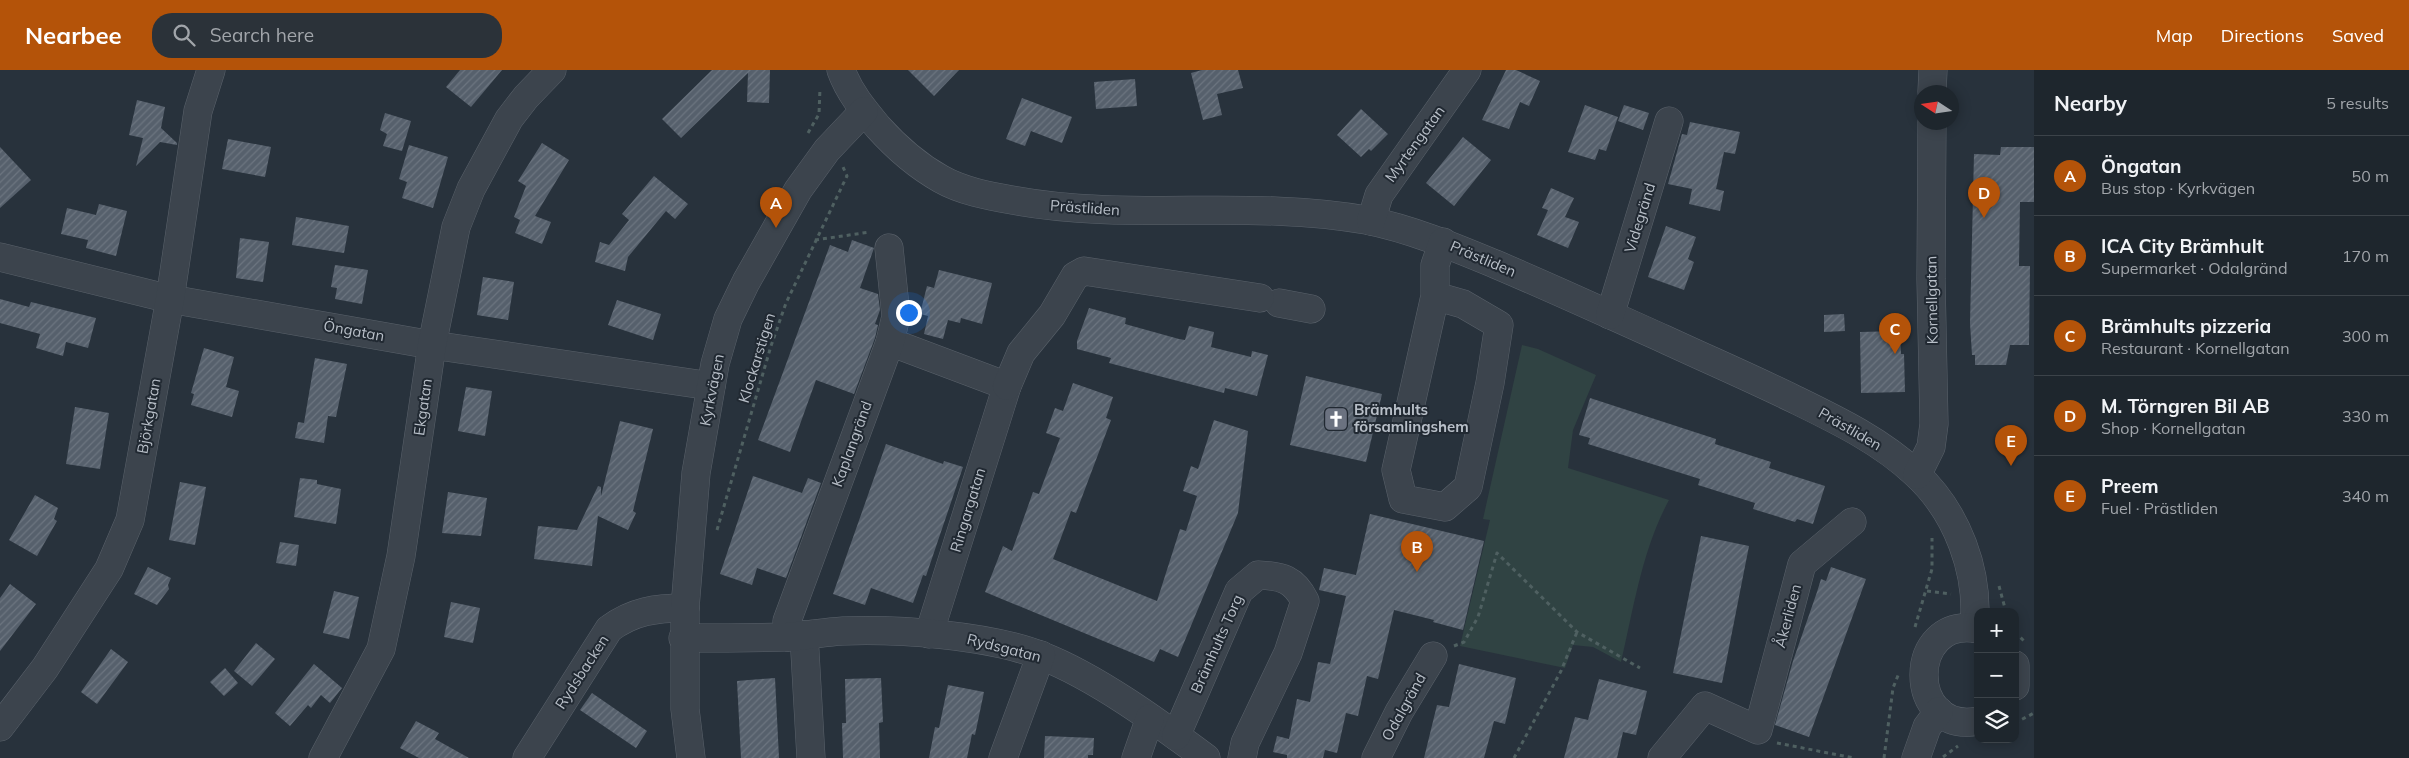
<!DOCTYPE html>
<meta charset="utf-8">
<style>
body{margin:0;font-family:Mulish,sans-serif;background:#2b3239;color:#f1f3f6}
.controls{position:absolute;right:15px;bottom:15px;display:grid;overflow:hidden;border-radius:10px;box-shadow:0 2px 12px #0003}
.controls button{width:45px;height:45px;display:grid;place-items:center;padding:0;border:0;border-bottom:1px solid #3c4349;background:#1e262d;color:#f1f3f6;font:25px sans-serif}
.compass{position:absolute;left:1914px;top:15px;width:45px;height:45px;border-radius:50%;background:#1e262d;box-shadow:0 2px 12px #0003;rotate:282deg}
.you{position:absolute;left:908px;top:242px;width:18px;height:18px;margin:-12px;border:4px solid #fff;border-radius:50%;background:#1a73e8;box-shadow:0 0 0 8px #1a73e833}
.badge{display:grid;place-items:center;width:32px;height:32px;border-radius:50%;background:#b45309;color:#fff;font-size:16px;font-weight:700}
.pin{position:absolute;translate:-50% -41px;filter:drop-shadow(0 1px 2px #0008)}
.pin::after{content:'';position:absolute;top:26px;width:18px;height:15px;background:inherit;clip-path:polygon(0 0,100% 0,50% 100%)}
.list{margin:0;padding:0;list-style:none}
h2{display:flex;justify-content:space-between;align-items:center;height:65px;margin:0;padding:0 20px;font-size:21px}
h2 small{font-size:16px;font-weight:400;color:#a1a5aa}
.list li{display:grid;grid-template-columns:32px 1fr auto;gap:15px;align-items:center;box-sizing:border-box;height:80px;padding:0 20px;border-top:1px solid #3c4349}
.list b{display:block;font-size:19px;white-space:nowrap}
.list p{margin:0;font-size:16px;white-space:nowrap;color:#a1a5aa}
.list em{font-size:16px;font-style:normal;color:#a1a5aa}
.icon{flex:none;width:28px;height:28px;fill:none;stroke:currentColor;stroke-width:2;stroke-linecap:round;stroke-linejoin:round}
.map{position:relative;flex:none;width:2034px;height:688px;overflow:hidden}
header{display:flex;align-items:center;gap:30px;box-sizing:border-box;height:70px;padding:0 25px;background:#b45309;color:#fff}
header strong{font-size:24px}
nav{display:flex;gap:28px;margin-inline-start:auto;font-size:18px}
.search{width:350px;height:45px;background:#2b3239;display:flex;align-items:center;gap:12px;box-sizing:border-box;padding:0 18px;border-radius:20px;color:#a1a5aa;font-size:19px}
main{display:flex}
aside{flex:1;background:#1e262d}
.map>svg:first-child{display:block}
.green{fill:#304343}
.building{fill:url(#building-hatch)}
.lines{fill:none;stroke-linecap:round;stroke-linejoin:round}
.minor-casing{stroke:#5a626b;stroke-width:29}
.path{stroke:#4f6061;stroke-width:3;stroke-dasharray:4 4;stroke-linecap:butt}
.minor{stroke:#3c444d;stroke-width:28}
.labels{text-anchor:middle;stroke-width:4;stroke-linejoin:round;paint-order:stroke}
.street-label{font-size:15px;fill:#b8bfc8;stroke:#212932}
.poi-label{font-size:15px;font-weight:bold;fill:#b8bfc8;stroke:#212932;text-anchor:start}
</style>
<header>
<strong>Nearbee</strong>
<div class="search"><svg class="icon" aria-label="search" viewBox="0 0 24 24"><circle cx="10" cy="10" r="6"/><path d="M15 15l6 6"/></svg>Search here</div>
<nav><a>Map</a><a>Directions</a><a>Saved</a></nav>
</header>
<main>
<div class="map">
<svg width="2034" height="688" viewBox="0 0 2034 688">
<defs>
<pattern id="building-hatch" width="6" height="6" patternUnits="userSpaceOnUse" patternTransform="scale(1.25)"><rect width="6" height="6" fill="#56606c"/><path d="M-1 1l2-2M0 6l6-6M5 7l2-2" fill="none" stroke="#6c7580"/></pattern>
</defs>
<rect width="100%" height="100%" fill="#28323c"/>
<!-- green -->
<path class="green" d="M1522 275 1538 279 1596 305 1573 360 1568 398 1669 430C1642 480 1634 537 1621 592L1593 577 1573 575 1565 598 1460 576 1490 450 1483 449Z"/>
<!-- building -->
<g class="building">
<path d="M460 0H502L471 37 446 17Z"/>
<path d="M712 0H770L769 33 747 32 748 3 681 68 662 49Z"/>
<path d="M908 0H959L934 26Z"/>
<path d="M1202 0H1238L1243 18 1217 24 1222 45 1203 50 1191 3Z"/>
<path d="M1506 0H1516L1540 11 1529 36 1520 32 1509 59 1482 50Z"/>
<path d="M1135 9 1137 36 1096 39 1094 12Z"/>
<path d="M1022 28 1072 47 1062 73 1031 61 1025 76 1006 69Z"/>
<path d="M137 30 165 37 161 58 177 73V75L160 72 136 96 143 68 129 65Z"/>
<path d="M1585 35 1618 47 1606 81 1599 79 1595 90 1568 82Z"/>
<path d="M1624 35 1649 43 1643 60 1618 51Z"/>
<path d="M1361 39 1388 64 1371 81 1369 79 1361 87 1337 65Z"/>
<path d="M385 43 411 51 402 81 383 76 387 64 380 60Z"/>
<path d="M1690 52 1740 62 1735 84 1724 82 1716 119 1724 121 1720 141 1689 134 1692 119 1668 114 1682 64 1687 65Z"/>
<path d="M1463 67 1491 90 1454 136 1426 113Z"/>
<path d="M228 69 271 77 265 107 222 99Z"/>
<path d="M542 73 569 90 535 146 551 152 542 174 515 163 520 150 514 147 526 116 518 111Z"/>
<path d="M409 75 448 87 433 138 402 128 407 112 399 109Z"/>
<path d="M0 77 31 110 0 138Z"/>
<path d="M2001 77H2034V132H2020L2019 196H2030L2029 275H2010L2006 295H1975V285H1972L1970 253 1974 84 2000 85Z"/>
<path d="M654 106 688 134 675 149 666 141 628 187 625 201 595 192 600 172 609 175 629 150 622 144Z"/>
<path d="M1551 118 1574 128 1565 147 1579 152 1568 178 1537 165 1548 140 1542 138Z"/>
<path d="M99 134 127 141 116 186 86 178 88 170 61 164 67 138 96 145Z"/>
<path d="M296 147 349 156 344 183 292 175Z"/>
<path d="M1666 156 1696 167 1688 189 1694 192 1684 220 1648 207Z"/>
<path d="M240 168 269 172 263 212 236 208Z"/>
<path d="M852 170 874 178 860 218 878 224 880 240 875 254 878 255 875 268 854 324 816 310 790 382 758 370 830 175 848 182Z"/>
<path d="M335 195 368 200 362 234 335 229 337 218 331 217Z"/>
<path d="M939 200 992 213 982 254 961 248 960 253 948 250 943 269 924 264 928 246 920 244 927 216 934 218Z"/>
<path d="M483 207 514 212 508 250 477 245Z"/>
<path d="M0 229 29 237 31 232 96 248 88 278 66 272 63 286 36 278 40 264 0 253Z"/>
<path d="M617 230 661 244 653 270 608 255Z"/>
<path d="M1089 238 1126 248 1125 254 1179 269 1185 270 1189 256 1214 262 1211 277 1251 287 1252 281 1268 285 1257 326 1225 318 1224 323 1109 293 1111 288 1077 279V271Z"/>
<path d="M1844 244 1845 261 1824 262V245Z"/>
<path d="M1900 261 1901 284H1904L1905 322 1861 323 1860 262Z"/>
<path d="M204 278 234 287 226 317 239 321 232 347 191 335 194 324 191 323Z"/>
<path d="M315 288 347 294 336 347 328 346 324 373 295 368 298 352 304 353Z"/>
<path d="M1306 306 1382 324 1366 392 1290 375Z"/>
<path d="M1073 313 1113 327 1106 348 1111 350 1076 443 1071 441 1053 489 1157 531 1180 459 1186 461 1197 426 1183 421 1191 396 1198 399 1214 350 1248 361 1238 443 1178 587 1160 579 1154 592 985 522 1003 476 1012 481 1033 422 1039 424 1060 368 1046 363 1055 338 1063 341Z"/>
<path d="M466 317 492 321 485 366 458 361Z"/>
<path d="M1590 328 1716 369 1715 374 1771 392 1769 398 1825 416 1813 454 1797 449 1795 452 1753 439 1755 433 1698 415 1700 409 1588 374 1590 368 1579 365Z"/>
<path d="M75 337 109 343 100 399 66 394Z"/>
<path d="M620 351 653 359 633 441 636 443 628 460 598 446 592 496 534 489 538 456 577 460 598 416 601 417V426Z"/>
<path d="M886 374 943 394 944 391 963 397 926 506 923 505 913 533 871 518 865 535 833 524Z"/>
<path d="M753 406 802 423 808 408 821 413 786 508 757 498 752 515 720 504Z"/>
<path d="M300 408 317 410V414L341 419 336 454 294 447Z"/>
<path d="M180 412 206 417 195 475 169 470Z"/>
<path d="M448 422 487 428 481 466 442 463Z"/>
<path d="M35 425 58 438 54 449 57 451 37 486 9 470Z"/>
<path d="M1370 444 1484 471 1463 560 1433 552 1434 550 1394 540 1378 609 1367 606 1358 646 1346 643 1337 683 1325 680 1323 688H1287V685L1273 682 1277 666 1289 669 1297 629 1310 632 1318 592 1330 594 1346 526 1319 520 1324 498 1356 505Z"/>
<path d="M1701 466 1749 476 1722 613 1673 603Z"/>
<path d="M280 472 299 475 296 496 276 493Z"/>
<path d="M148 497 171 508 168 515 169 519 157 535 134 524Z"/>
<path d="M1831 497 1866 509 1809 667 1775 655 1793 591 1817 522 1821 509 1826 511Z"/>
<path d="M10 514 36 534 0 581V528Z"/>
<path d="M334 521 359 527 349 569 323 563Z"/>
<path d="M451 532 480 538 473 573 444 567Z"/>
<path d="M256 573 275 589 252 616 234 601Z"/>
<path d="M111 579 128 592 97 634 81 622Z"/>
<path d="M314 594 342 618 330 633 321 625 311 638 308 635 290 656 275 643Z"/>
<path d="M1459 594 1516 608 1505 654 1494 651 1484 688H1424L1437 635 1449 637Z"/>
<path d="M225 598 238 613 224 626 210 612Z"/>
<path d="M775 608 779 688H741L737 611Z"/>
<path d="M881 608 883 652 879 653 880 688H843L842 653H846L845 609Z"/>
<path d="M1599 609 1647 621 1636 665 1623 662 1617 688H1564L1575 647 1588 650Z"/>
<path d="M948 615 984 622 975 665 972 664 967 688H929L935 657 939 658Z"/>
<path d="M592 623 647 661 636 678 580 640Z"/>
<path d="M416 651 439 663 435 669 469 688H419L400 678Z"/>
<path d="M1045 666 1094 668 1093 685H1088V688H1044Z"/>
</g>
<g class="lines">
<defs>
<g id="minor">
<path d="M841 0C849 22 863 39 878 57 896 77 916 95 941 109 962 121 989 126 1012 130 1129 152 1249 129 1366 150 1411 159 1454 177 1495 194 1552 218 1608 244 1664 269 1707 289 1751 308 1794 329 1837 350 1881 371 1916 404 1957 442 1980 502 1974 558"/>
<path d="M1932 22 1933 0"/>
<path d="M1371 151 1379 125 1467 0"/>
<path d="M0 187 170 229 432 275 711 316"/>
<path d="M1435 226 1463 234 1499 255 1490 313 1468 417 1445 437 1403 429 1396 400 1435 226V195L1443 172"/>
<path d="M1279 233 1311 239"/>
<path d="M1610 245 1669 51"/>
<path d="M890 272 1007 316 929 564"/>
<path d="M1007 316 1021 283 1052 245 1075 206 1084 201 1260 228"/>
<path d="M1917 405 1931 377 1934 354 1931 209 1932 52"/>
<path d="M1978 559C1906 545 1906 665 1978 651"/>
<path d="M804 565 811 688"/>
<path d="M788 567 787 551 890 272 896 246 889 178"/>
<path d="M683 568C717 568 752 568 786 567 805 566 824 562 843 561 899 559 989 565 1042 586 1096 607 1159 653 1206 688"/>
<path d="M2015 595V616"/>
<path d="M0 657 45 598 109 499 130 450 170 229 198 41 211 0"/>
<path d="M1176 666 1239 521 1258 505C1282 506 1294 509 1305 531L1288 583 1245 673 1242 688"/>
<path d="M323 688 381 579 401 486 432 275 456 157 471 119 509 49 526 27 552 0"/>
<path d="M527 688 609 559C633 541 656 538 685 538"/>
<path d="M691 688 685 639V538L696 403 715 294 728 249 746 212 798 120 827 80 864 41"/>
<path d="M1003 688 1041 585"/>
<path d="M1136 688 1150 648"/>
<path d="M1376 688 1399 642 1433 586"/>
<path d="M1662 688 1705 636 1758 660 1802 494 1852 452"/>
<path d="M1916 688 1927 657 1939 641"/>
</g>
</defs>
<!-- minor casing -->
<use href="#minor" class="minor-casing"/>
<!-- path -->
<g class="path">
<path d="M808 63 819 44 820 18"/>
<path d="M815 170 870 162"/>
<path d="M717 460 771 276 786 233 847 106 843 97"/>
<path d="M1999 516 2006 542"/>
<path d="M1927 521 1951 524"/>
<path d="M1915 557 1932 499V468"/>
<path d="M2015 562 2025 572"/>
<path d="M1454 576 1464 572 1478 547 1497 483 1577 562 1640 598"/>
<path d="M2015 653 2034 643"/>
<path d="M1777 673 1854 688"/>
<path d="M1943 687 1958 676"/>
<path d="M1514 688 1561 601 1577 562"/>
<path d="M1884 688 1893 618 1899 603"/>
</g>
<!-- minor -->
<use href="#minor" class="minor"/>
</g>
<!-- icons -->
<defs>
<symbol id="church-square" viewBox="-11 -11 22 22"><rect x="-9" y="-9" width="18" height="18" rx="4" fill="#6b7280" stroke="#212932"/><path d="M-1.2-6h2.4v3.5h3.3v2.4h-3.3V6h-2.4V-.1h-3.3v-2.4h3.3Z" fill="#fff"/></symbol>
</defs>
<g fill-rule="evenodd">
<use href="#church-square" x="1322" y="335" width="28" height="28"/>
</g>
<g class="labels">
<!-- street labels -->
<g class="street-label">
<text transform="translate(1415 74) rotate(-54)" y="5">Myrtengatan</text>
<text transform="translate(1085 138) rotate(4)" y="5">Prästliden</text>
<text transform="translate(1640 148) rotate(-73)" y="5">Videgränd</text>
<text transform="translate(1483 189) rotate(23)" y="5">Prästliden</text>
<text transform="translate(1932 230) rotate(-91)" y="5">Kornellgatan</text>
<text transform="translate(354 261) rotate(10)" y="5">Öngatan</text>
<text transform="translate(757 288) rotate(-73)" y="5">Klockarstigen</text>
<text transform="translate(712 320) rotate(-79)" y="5">Kyrkvägen</text>
<text transform="translate(423 337) rotate(-82)" y="5">Ekgatan</text>
<text transform="translate(149 346) rotate(-80)" y="5">Björkgatan</text>
<text transform="translate(1850 359) rotate(30)" y="5">Prästliden</text>
<text transform="translate(852 374) rotate(-70)" y="5">Kaplangränd</text>
<text transform="translate(968 440) rotate(-73)" y="5">Ringargatan</text>
<text transform="translate(1788 546) rotate(-75)" y="5">Åkerliden</text>
<text transform="translate(1217 574) rotate(-66)" y="5">Brämhults Torg</text>
<text transform="translate(1004 578) rotate(14)" y="5">Rydsgatan</text>
<text transform="translate(582 602) rotate(-57)" y="5">Rydsbacken</text>
<text transform="translate(1404 637) rotate(-61)" y="5">Odalgränd</text>
</g>
<!-- poi labels -->
<g class="poi-label">
<text x="1354" y="345">Brämhults<tspan x="1354" dy="17">församlingshem</tspan></text>
</g>
</g>
</svg>
<div class="controls">
<button>+</button>
<button>−</button>
<button><svg class="icon" aria-label="layers" viewBox="0 0 24 24"><path d="M12 4l9 5-9 5-9-5zM3 14l9 5 9-5"/></svg></button>
</div>
<svg class="compass" viewBox="-18 -18 36 36"><path d="M0-13l5 13h-10z" fill="#e53935"/><path d="M0 13l5-13h-10z" fill="#a1a5aa"/></svg>
<div class="you"></div>
<div class="pin badge" style="left:776px;top:158px">A</div>
<div class="pin badge" style="left:1417px;top:502px">B</div>
<div class="pin badge" style="left:1895px;top:284px">C</div>
<div class="pin badge" style="left:1984px;top:148px">D</div>
<div class="pin badge" style="left:2011px;top:396px">E</div>
</div>
<aside>
<h2>Nearby<small>5 results</small></h2>
<ul class="list">
<li><span class="badge">A</span><div><b>Öngatan</b><p>Bus stop · Kyrkvägen</p></div><em>50 m</em></li>
<li><span class="badge">B</span><div><b>ICA City Brämhult</b><p>Supermarket · Odalgränd</p></div><em>170 m</em></li>
<li><span class="badge">C</span><div><b>Brämhults pizzeria</b><p>Restaurant · Kornellgatan</p></div><em>300 m</em></li>
<li><span class="badge">D</span><div><b>M. Törngren Bil AB</b><p>Shop · Kornellgatan</p></div><em>330 m</em></li>
<li><span class="badge">E</span><div><b>Preem</b><p>Fuel · Prästliden</p></div><em>340 m</em></li>
</ul>
</aside>
</main>
